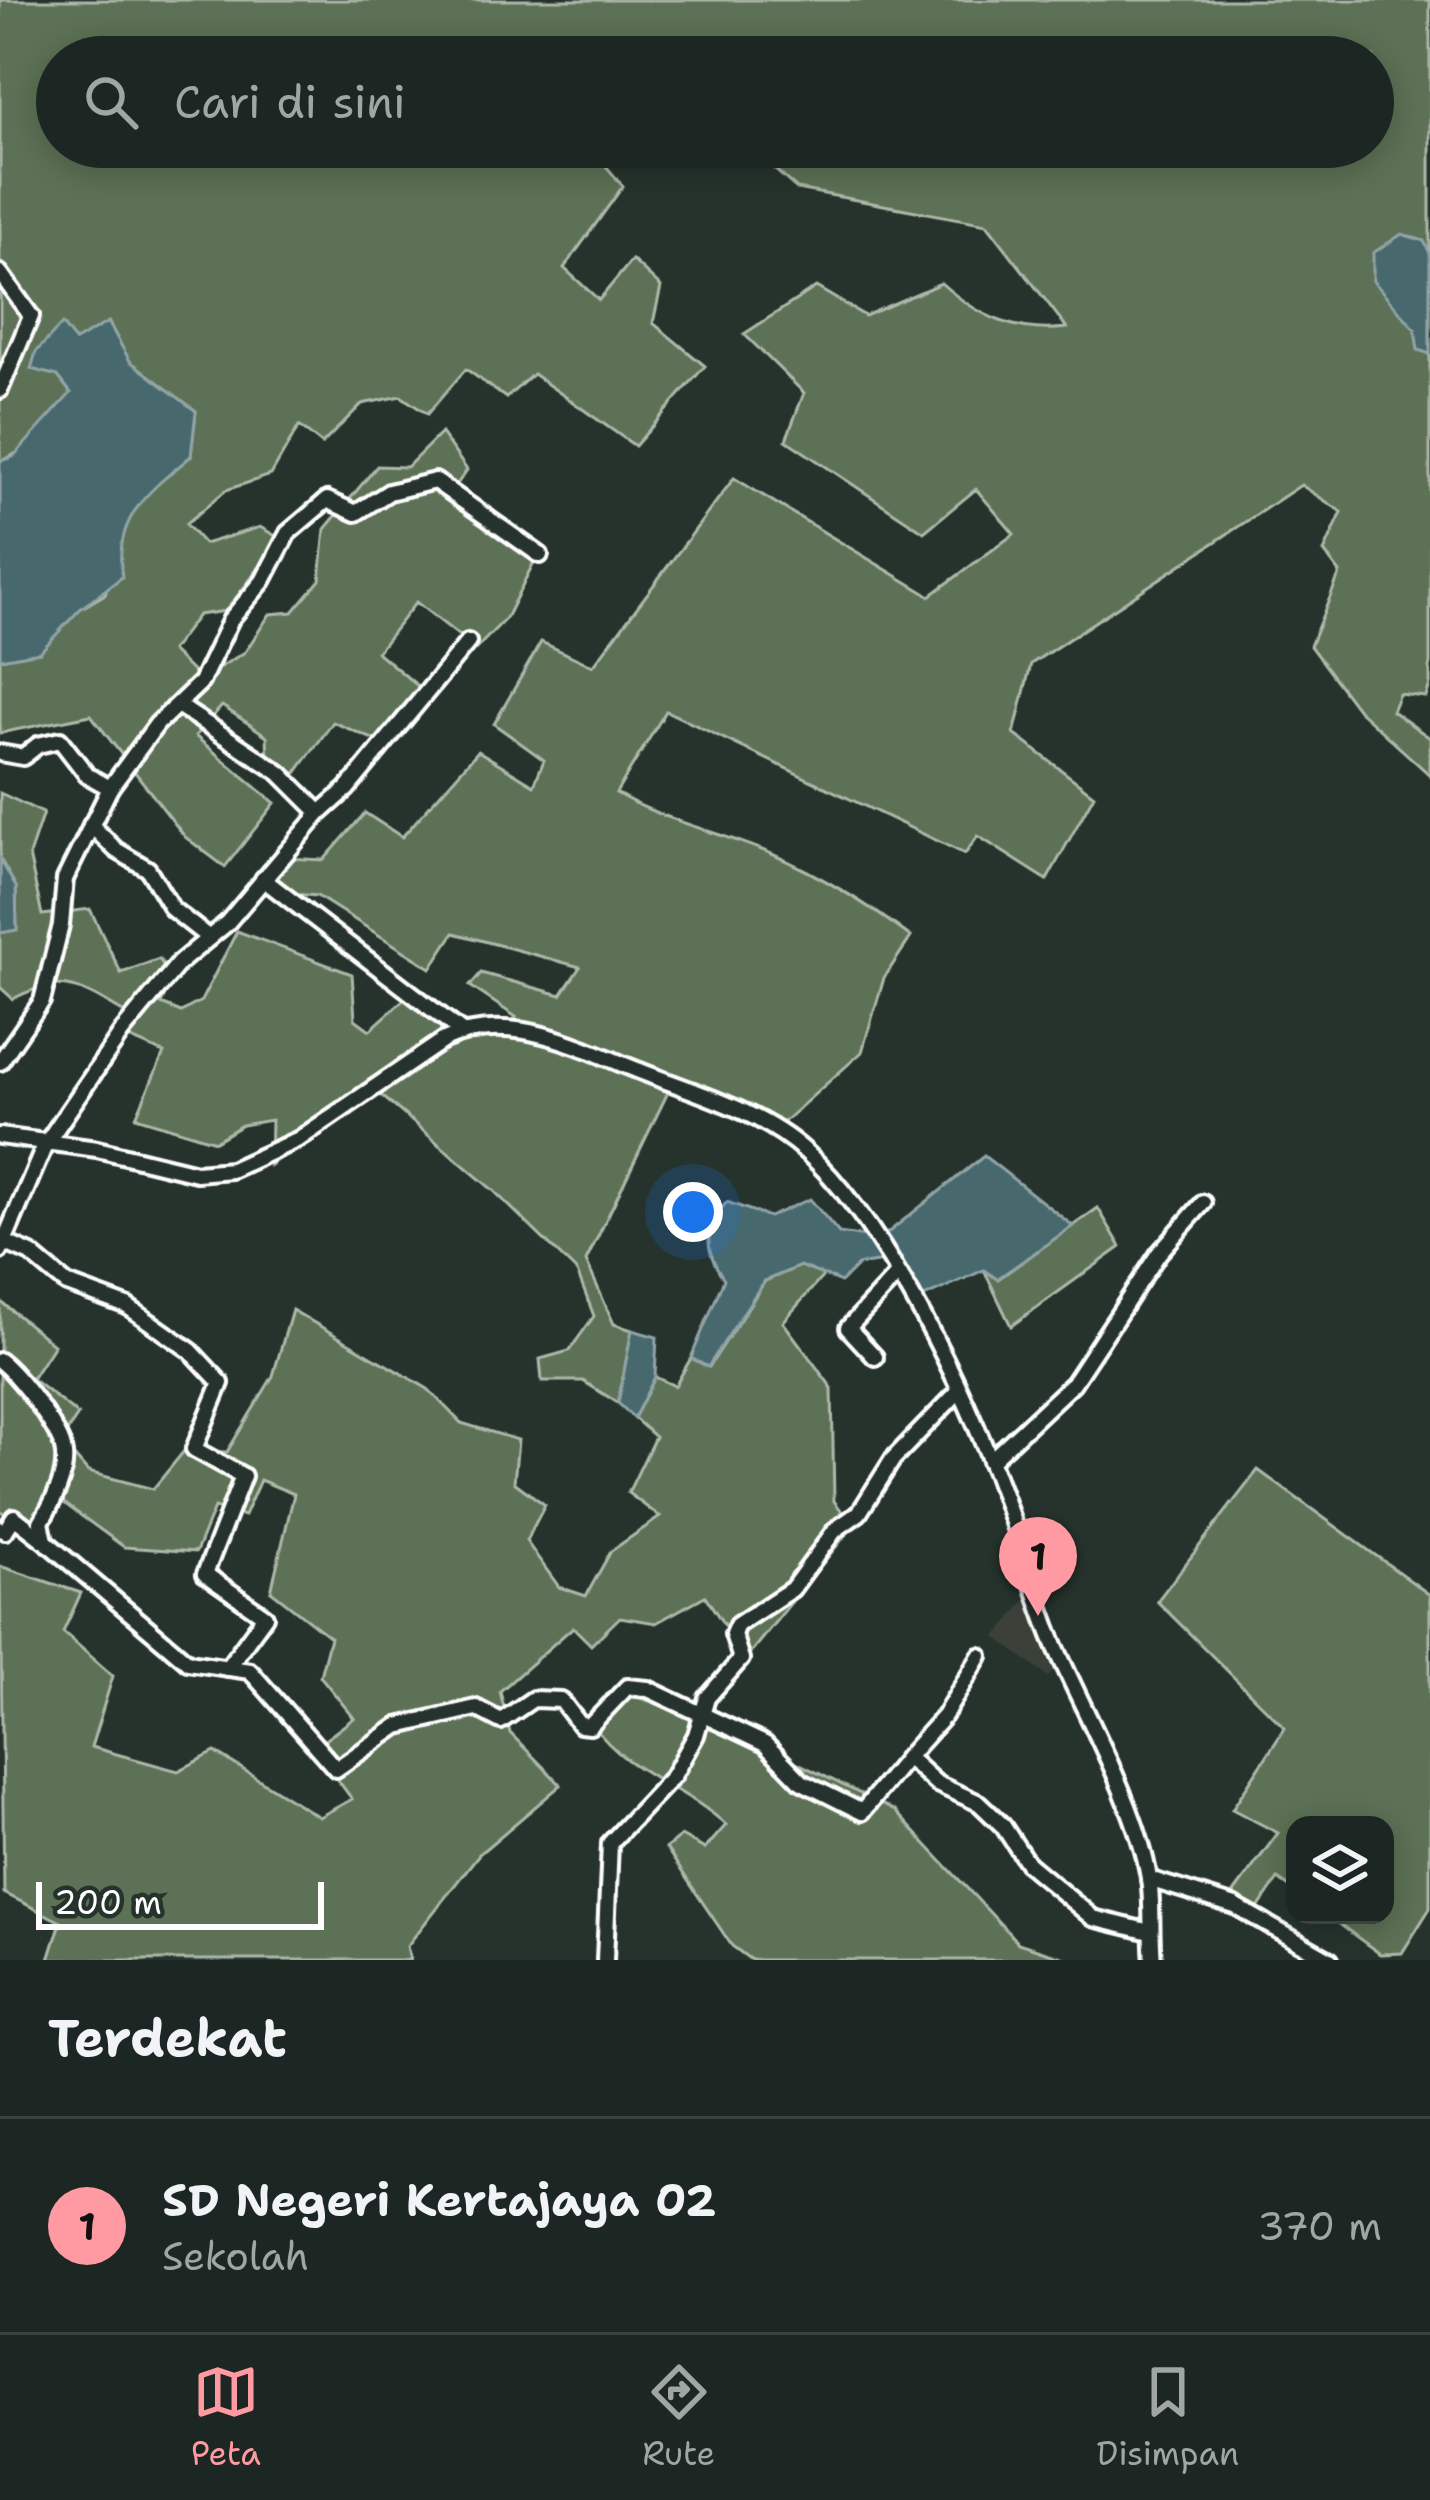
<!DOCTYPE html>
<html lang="id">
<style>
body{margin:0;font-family:"Shantell Sans",sans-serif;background:#29322f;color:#f1f3f6}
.controls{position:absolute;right:36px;bottom:36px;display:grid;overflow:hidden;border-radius:24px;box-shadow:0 6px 30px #0003}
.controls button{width:108px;height:108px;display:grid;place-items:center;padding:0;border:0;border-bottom:3px solid #3a4340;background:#1c2622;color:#f1f3f6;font:60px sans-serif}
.scale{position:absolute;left:36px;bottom:30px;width:288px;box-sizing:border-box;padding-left:12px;border:6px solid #fff;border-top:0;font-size:33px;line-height:42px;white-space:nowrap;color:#fff;-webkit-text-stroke:9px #26332d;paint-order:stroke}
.you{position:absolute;left:693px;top:1212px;width:42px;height:42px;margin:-30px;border:9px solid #fff;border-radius:50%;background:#1a73e8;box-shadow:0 0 0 18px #1a73e833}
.badge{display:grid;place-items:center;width:78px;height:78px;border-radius:50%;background:#ff9aa2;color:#111;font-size:39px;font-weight:700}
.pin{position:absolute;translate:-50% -99px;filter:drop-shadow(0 3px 6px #0008)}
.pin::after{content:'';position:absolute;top:63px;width:42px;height:36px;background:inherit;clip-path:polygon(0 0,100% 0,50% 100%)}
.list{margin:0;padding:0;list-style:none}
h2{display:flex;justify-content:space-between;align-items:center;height:156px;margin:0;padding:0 48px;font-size:51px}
h2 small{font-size:39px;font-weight:400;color:#a0a5a5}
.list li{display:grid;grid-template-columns:78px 1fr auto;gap:36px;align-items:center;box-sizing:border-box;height:216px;padding:0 48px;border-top:3px solid #3a4340}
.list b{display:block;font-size:45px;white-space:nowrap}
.list p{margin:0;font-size:39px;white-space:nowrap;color:#a0a5a5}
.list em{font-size:39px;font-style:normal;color:#a0a5a5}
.icon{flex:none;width:66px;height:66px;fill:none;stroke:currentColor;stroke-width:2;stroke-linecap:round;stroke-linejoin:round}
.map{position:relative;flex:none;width:1430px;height:1960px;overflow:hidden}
.search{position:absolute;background:#1c2622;box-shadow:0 6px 30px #0003;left:36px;right:36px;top:36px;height:132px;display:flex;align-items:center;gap:30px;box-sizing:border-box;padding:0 42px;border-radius:66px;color:#a0a5a5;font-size:45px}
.sheet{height:372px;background:#1c2622}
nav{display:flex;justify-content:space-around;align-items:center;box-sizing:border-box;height:168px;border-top:3px solid #3a4340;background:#1c2622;font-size:33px;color:#a0a5a5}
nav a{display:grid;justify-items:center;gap:6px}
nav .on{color:#ff9aa2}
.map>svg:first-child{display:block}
.built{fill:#3a4039}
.green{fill:#5c7154;stroke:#aeb8aa;stroke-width:3}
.water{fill:#47686d;stroke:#91a4a7;stroke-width:3}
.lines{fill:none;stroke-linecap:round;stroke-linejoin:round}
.minor-casing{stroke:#fff;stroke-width:22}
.minor{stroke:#26332d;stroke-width:14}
</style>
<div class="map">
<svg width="1430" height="1960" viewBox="0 0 1430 1960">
<rect width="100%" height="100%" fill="#26332d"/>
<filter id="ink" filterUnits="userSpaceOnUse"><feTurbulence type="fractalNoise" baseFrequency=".00833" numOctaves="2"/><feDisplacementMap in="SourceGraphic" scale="24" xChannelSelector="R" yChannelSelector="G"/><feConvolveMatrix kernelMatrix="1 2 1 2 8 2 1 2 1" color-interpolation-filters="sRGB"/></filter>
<g filter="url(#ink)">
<!-- built -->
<path class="built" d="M1030 1594 1065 1662 1048 1677 996 1637Z"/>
<!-- green -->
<g class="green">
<path d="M0 0H1430V684L1426 697 1399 694 1392 711 1430 738V775L1358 710 1310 646 1340 573 1324 552 1342 512 1301 485 1031 664 1014 734 1094 795 1047 880 978 836 965 854 666 711 616 793C665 822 721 832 774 855 824 877 867 904 911 937L884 978 862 1052 779 1126 672 1084 586 1261 614 1324 632 1330 618 1403 583 1381H542L540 1359 569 1351 594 1316 577 1272 493 1190 375 1090 270 1165 271 1120 242 1125 215 1141 136 1117 164 1053 119 1034 126 1014C81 987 62 973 13 999L0 987V933L17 929 16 887 0 859V793L43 813 29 855 42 915 90 909 121 973 159 959 173 978 161 1004 181 1012 201 1001 237 931 352 974 355 1019 370 1030 409 995 476 1037 502 1034 516 1017 470 986 481 973 561 995 580 967 454 933 431 968 317 896 258 891 286 858 324 860 365 813 402 837 478 751 534 785 544 760 494 724 541 642 593 666 734 478 930 596 1014 534 976 489 924 532 786 440 804 393 744 334 816 287 865 316 941 283C979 317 1016 334 1067 328L987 224 797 189 749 147H1373V57H57V147H590L623 186 564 268 599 300 632 260 661 287 653 323 705 366 635 446 533 374 506 398 466 369 427 414 401 396 362 404 322 444 299 426 271 475 226 490 186 524 204 544 260 527 281 539 226 611 198 615 171 651 200 679 245 652 270 614 293 612 320 580 325 529 377 466 407 467 441 433 467 470 448 497 534 562 506 618 476 649 416 602 377 652 425 692 382 743 333 722 291 780 268 760 267 736 222 706 195 736 275 803 225 867 185 837 91 715 0 733V659L40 651 80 609 105 594 132 505 191 456 196 411 129 361 109 323 58 376 71 393C53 417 30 452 0 461Z"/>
<path d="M1098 1208 1121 1247 1011 1326 984 1270 998 1279Z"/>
<path d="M800 1266 824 1275 783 1322 832 1388 834 1501 853 1526 746 1658 705 1596 656 1623 620 1617 591 1645 573 1627 500 1691 510 1733 561 1785 479 1854 407 1946 410 1960H49L61 1922 4 1893 0 1566 81 1593 63 1632 113 1676 91 1747 178 1771 215 1752 319 1817 352 1799 314 1748 354 1718 320 1676 330 1637 271 1591 294 1494 260 1480 244 1516 214 1508 196 1552 124 1547 57 1498 36 1527 0 1511V1301L54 1345 32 1379 78 1415 61 1441 88 1472 153 1489 184 1451 227 1452 273 1376 292 1310 428 1389 461 1423 518 1440 514 1482 545 1505 526 1541 559 1587 586 1596 611 1551 660 1517 628 1493 655 1437 634 1418 655 1377 675 1386 691 1358 709 1367 765 1281Z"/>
<path d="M1258 1470 1430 1595V1908L1402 1953 1380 1954 1327 1915H1385V1825H1295V1891L1278 1879 1252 1917 1226 1904 1278 1833 1232 1809 1285 1728 1157 1601Z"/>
<path d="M618 1690 729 1729 895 1811 1018 1943 1071 1960H751L732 1946 666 1848 681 1836 705 1849 726 1825C683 1785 626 1773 594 1726Z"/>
</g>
<!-- water -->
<g class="water">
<path d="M1402 234 1424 241 1430 253V354L1418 350 1415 329 1373 281V253Z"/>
<path d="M108 322 130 361 196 411 191 456C149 491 113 517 122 577L80 609 40 652 0 659V461L13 457 71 393 58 376 31 369 36 352 62 324 75 341Z"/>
<path d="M0 859 16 887 17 930 0 933Z"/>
<path d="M984 1156 1073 1226 997 1279 984 1270 917 1300 890 1260 858 1265 841 1282 800 1266 764 1281 708 1367 691 1358 724 1279C704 1250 703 1228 727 1202L769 1217 810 1199 839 1233 880 1239Z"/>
<path d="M632 1330 657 1337 655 1377 634 1418 618 1403Z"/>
</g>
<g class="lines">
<defs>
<g id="minor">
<path d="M0 273 31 316 0 390"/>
<path d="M179 706 280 773 320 813"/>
<path d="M0 753 23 757 38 745 60 740 87 775 110 788"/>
<path d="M91 825 116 850 148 869 172 909 209 938"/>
<path d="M263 879 462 1032"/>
<path d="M0 1062 42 1001 61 925 65 879 110 788 157 724 201 682 231 619 263 581 288 533 327 500 356 513 389 492 435 481 540 555"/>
<path d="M0 1136 97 1149 196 1173 231 1170 299 1139 444 1040C505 1012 570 1042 627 1066 685 1090 760 1109 806 1152 887 1225 967 1394 1004 1497 1022 1545 1034 1595 1054 1643 1084 1713 1137 1805 1149 1878 1153 1905 1150 1933 1153 1960"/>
<path d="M4 1242 31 1254 67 1284 127 1306 191 1351 221 1383 194 1449 243 1476 205 1574 265 1616 227 1668"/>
<path d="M0 1251 45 1145 122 1032 179 963 227 923 320 813 347 789 468 642"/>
<path d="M875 1357 848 1328 896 1276"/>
<path d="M0 1361C17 1374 58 1427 63 1448 69 1473 53 1502 41 1522L45 1541 188 1662 250 1671 336 1769 398 1726 476 1708 501 1721 533 1699 561 1700 580 1725 590 1726 627 1687 648 1689 765 1744 802 1782 862 1812 907 1757 937 1784 979 1803 1003 1826 1028 1864 1093 1918 1150 1932"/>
<path d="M990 1461 1073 1383 1159 1253 1203 1203"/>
<path d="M0 1529 5 1531 14 1517 45 1541"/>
<path d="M907 1757 944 1716 980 1656"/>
<path d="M1149 1879 1235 1906 1330 1960"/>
<path d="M605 1960 610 1843 673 1776 696 1735 707 1698 741 1659 733 1634 737 1625 792 1589 835 1530 859 1513 893 1459 957 1393"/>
</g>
</defs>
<!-- minor casing -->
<use href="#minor" class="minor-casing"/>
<!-- minor -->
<use href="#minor" class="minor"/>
</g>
</g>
</svg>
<div class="controls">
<button><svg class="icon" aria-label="layers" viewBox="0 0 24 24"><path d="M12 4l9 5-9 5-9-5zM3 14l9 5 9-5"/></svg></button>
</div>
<div class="scale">200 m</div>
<div class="you"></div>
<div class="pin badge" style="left:1038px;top:1616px">1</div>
<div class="search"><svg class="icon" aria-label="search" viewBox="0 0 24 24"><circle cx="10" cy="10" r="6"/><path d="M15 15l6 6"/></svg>Cari di sini</div>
</div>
<section class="sheet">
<h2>Terdekat<small></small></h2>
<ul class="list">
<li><span class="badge">1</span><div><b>SD Negeri Kertajaya 02</b><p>Sekolah</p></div><em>370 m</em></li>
</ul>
</section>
<nav>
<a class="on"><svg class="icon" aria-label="map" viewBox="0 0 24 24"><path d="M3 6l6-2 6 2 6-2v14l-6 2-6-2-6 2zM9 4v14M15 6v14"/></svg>Peta</a>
<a><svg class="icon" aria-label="directions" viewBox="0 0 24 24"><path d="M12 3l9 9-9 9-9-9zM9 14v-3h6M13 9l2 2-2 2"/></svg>Rute</a>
<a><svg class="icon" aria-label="saved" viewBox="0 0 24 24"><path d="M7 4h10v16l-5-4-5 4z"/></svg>Disimpan</a>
</nav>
